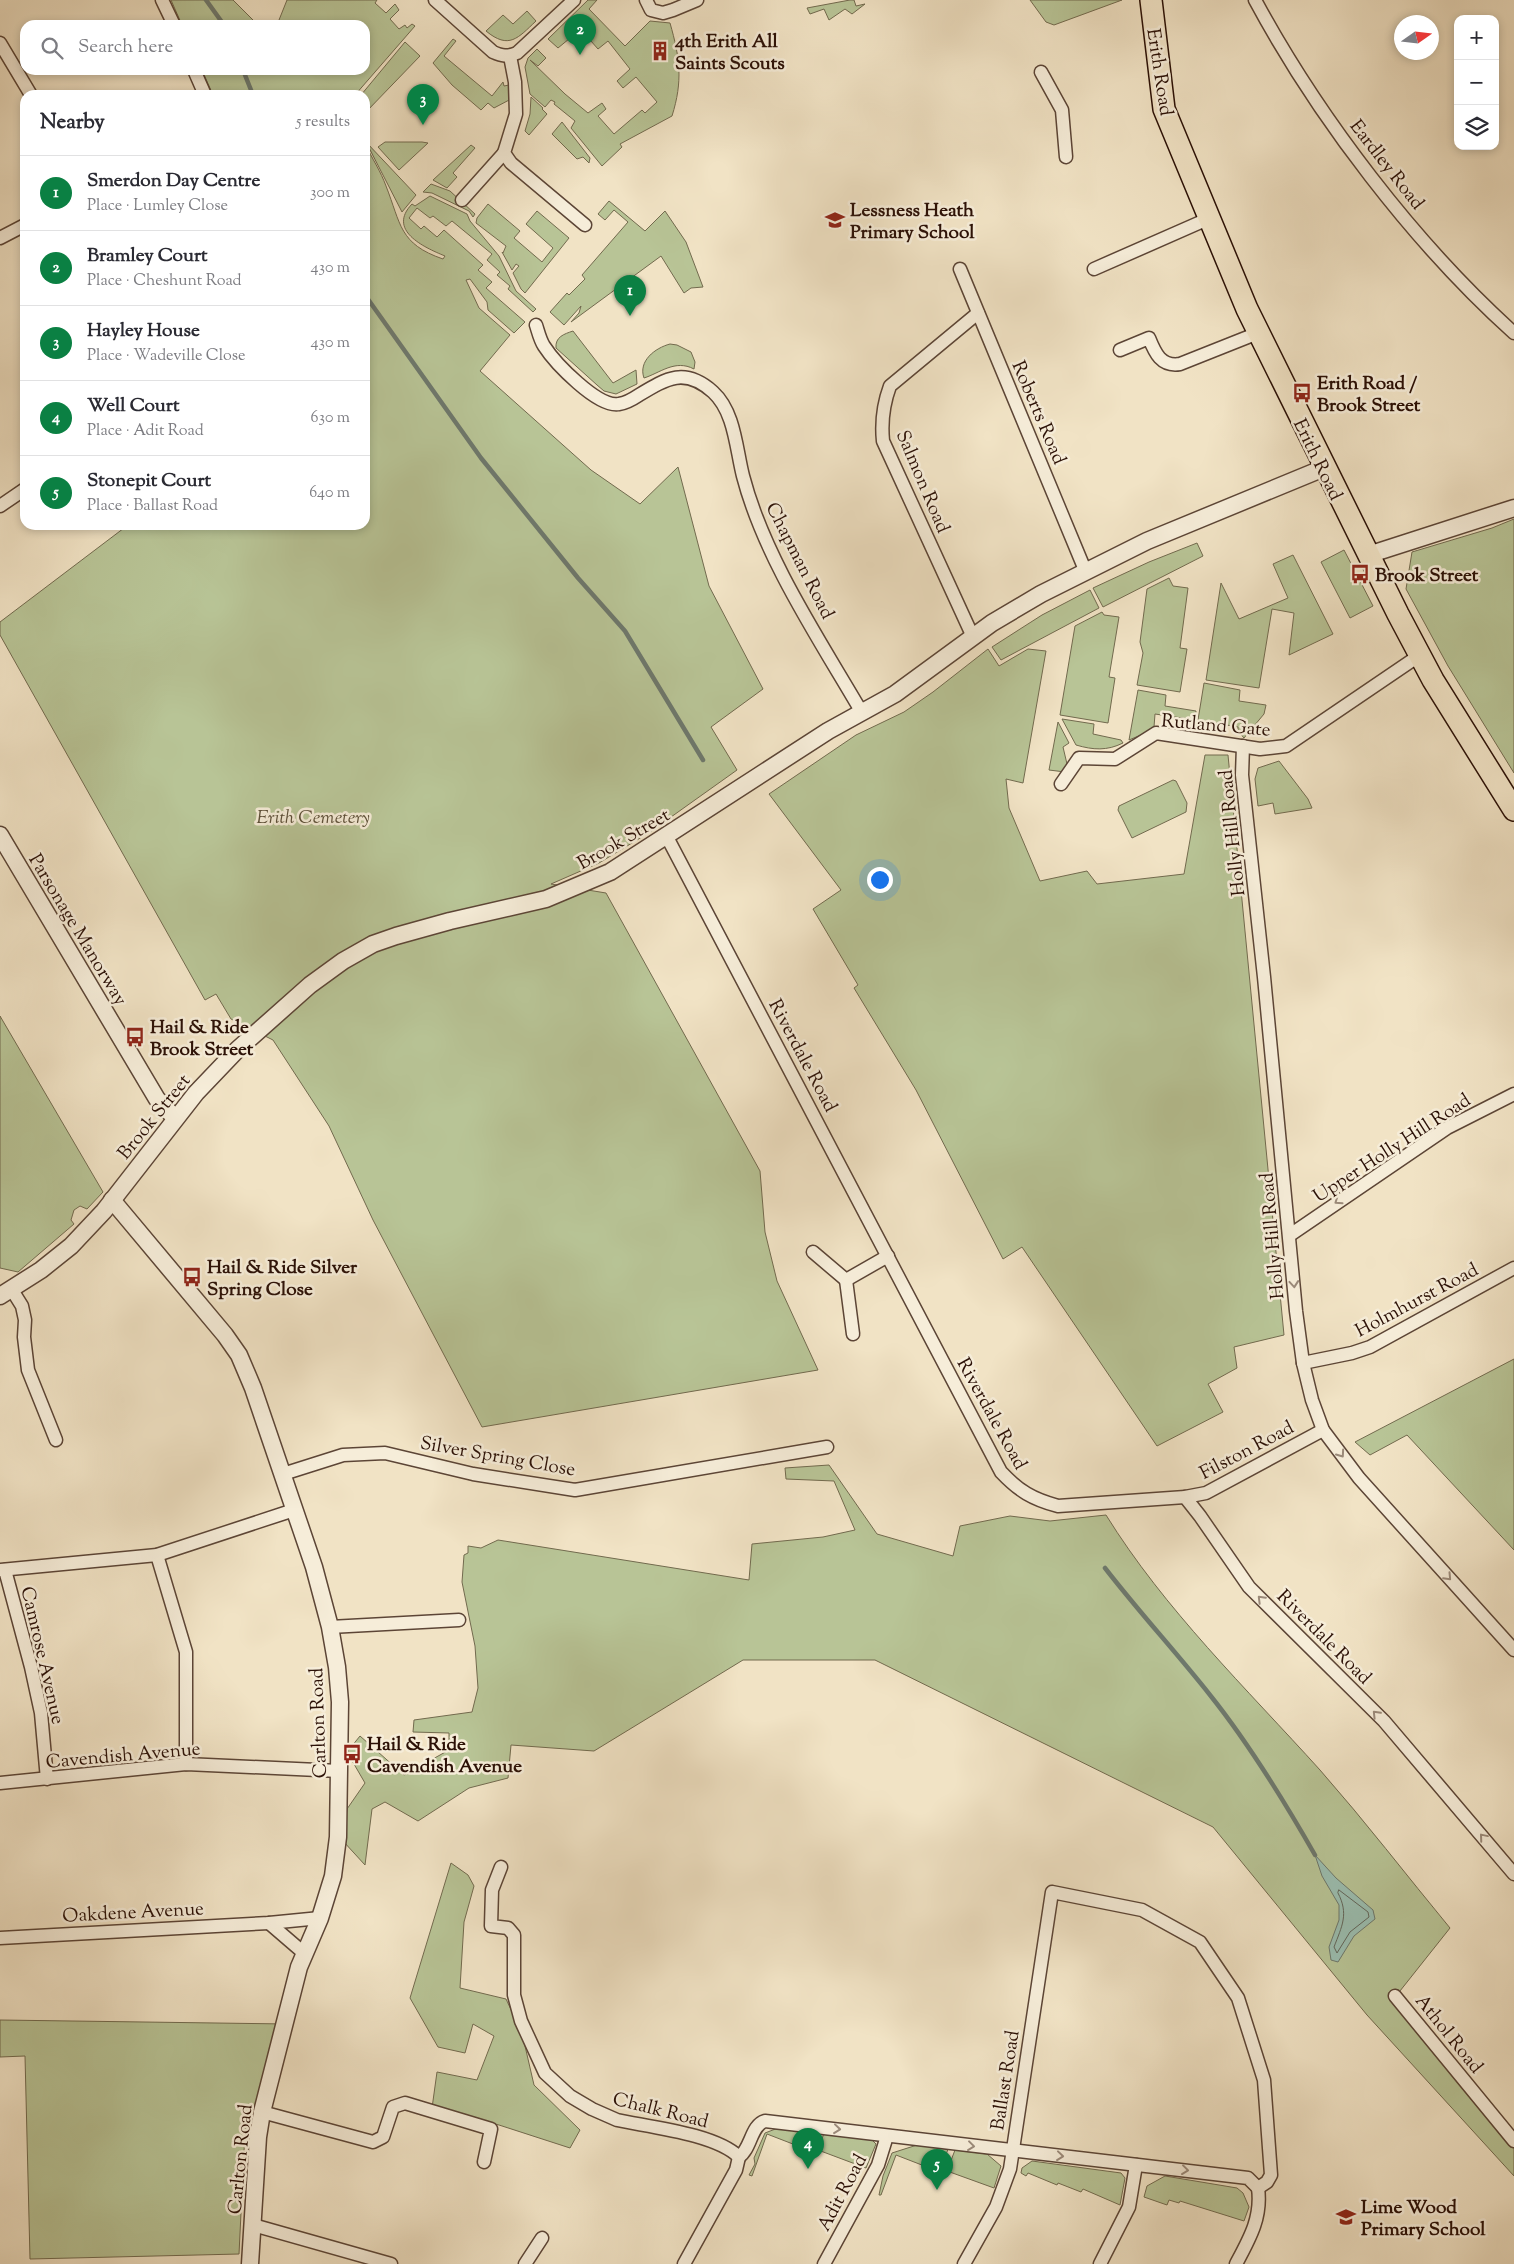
<!DOCTYPE html>
<meta charset="utf-8">
<style>
body{margin:0;font-family:"Sorts Mill Goudy",serif;background:#f2f2f3;color:#2b2b33}
.controls{position:absolute;right:15px;top:15px;display:grid;overflow:hidden;border-radius:10px;box-shadow:0 2px 8px #0003}
.controls button{width:45px;height:45px;display:grid;place-items:center;padding:0;border:0;border-bottom:1px solid #e1e1e2;background:#fff;color:#2b2b33;font:25px sans-serif}
.compass{position:absolute;left:1394px;top:15px;width:45px;height:45px;border-radius:50%;background:#fff;box-shadow:0 2px 8px #0003;rotate:76deg}
.you{position:absolute;left:879px;top:879px;width:18px;height:18px;margin:-12px;border:4px solid #fff;border-radius:50%;background:#1a73e8;box-shadow:0 0 0 8px #1a73e833}
.badge{display:grid;place-items:center;width:32px;height:32px;border-radius:50%;background:#0b8043;color:#fff;font-size:16px;font-weight:700}
.pin{position:absolute;translate:-50% -41px;filter:drop-shadow(0 1px 2px #0008)}
.pin::after{content:'';position:absolute;top:26px;width:18px;height:15px;background:inherit;clip-path:polygon(0 0,100% 0,50% 100%)}
.list{margin:0;padding:0;list-style:none}
h2{display:flex;justify-content:space-between;align-items:center;height:65px;margin:0;padding:0 20px;font-size:21px}
h2 small{font-size:16px;font-weight:400;color:#7c7c81}
.list li{display:grid;grid-template-columns:32px 1fr auto;gap:15px;align-items:center;box-sizing:border-box;height:75px;padding:0 20px;border-top:1px solid #e1e1e2}
.list b{display:block;font-size:19px;white-space:nowrap}
.list p{margin:0;font-size:16px;white-space:nowrap;color:#7c7c81}
.list em{font-size:16px;font-style:normal;color:#7c7c81}
.icon{flex:none;width:28px;height:28px;fill:none;stroke:currentColor;stroke-width:2;stroke-linecap:round;stroke-linejoin:round}
.map{position:relative;flex:none;width:1514px;height:2264px;overflow:hidden}
.search{position:absolute;background:#fff;box-shadow:0 2px 8px #0003;left:20px;top:20px;width:350px;height:55px;display:flex;align-items:center;gap:12px;box-sizing:border-box;padding:0 18px;border-radius:15px;color:#7c7c81;font-size:19px}
.panel{position:absolute;background:#fff;box-shadow:0 2px 8px #0003;left:20px;top:90px;width:350px;height:440px;border-radius:15px}
.map>svg:first-child{display:block}
.green{fill:#b8c496;stroke:#726a4e}
.water{fill:#9bbeb0;stroke:#6e786c}
.lines{fill:none;stroke-linecap:round;stroke-linejoin:round}
.shore{stroke:#63675b;stroke-width:1}
.stream{stroke:#6e786c;stroke-width:4.5}
.minor-casing{stroke:#5c4536;stroke-width:15}
.tertiary-casing{stroke:#5c4536;stroke-width:19}
.primary-casing{stroke:#2b1006;stroke-width:24}
.minor{stroke:#f6edd9;stroke-width:12}
.tertiary{stroke:#f6edd9;stroke-width:16}
.primary{stroke:#f1e3c5;stroke-width:21}
.oneway{stroke:#9b8a7a}
.labels{text-anchor:middle;stroke-width:5;stroke-linejoin:round;paint-order:stroke}
.poi-label{font-size:19px;font-weight:bold;fill:#2b1006;stroke:#f6edd9;text-anchor:start}
.street-label{font-size:19px;fill:#2b1006;stroke:#f6edd9}
.park-label{font-size:19px;font-style:italic;fill:#5c4f38;stroke:#f6edd9}
</style>
<div class="map">
<svg width="1514" height="2264" viewBox="0 0 1514 2264">
<rect width="100%" height="100%" fill="#f1e3c5"/>
<filter id="stains"><feTurbulence type="fractalNoise" baseFrequency=".004" numOctaves="4"/><feColorMatrix values="0 0 0 0 .2 0 0 0 0 .09 0 0 0 0 .02 0 0 0 .5 -.17"/></filter>
<radialGradient id="worn" r=".72"><stop offset=".6" stop-color="#630" stop-opacity="0"/><stop offset="1" stop-color="#630" stop-opacity=".3"/></radialGradient>
<!-- green -->
<g class="green">
<path d="M171 0H233L258 25H182Z"/>
<path d="M287 0H377L375 3 386 13 395 4 399 10 390 19 399 29 405 25 407 28 412 24 415 26 355 95H213L202 70H365V25H277Z"/>
<path d="M588 0H597L589 9 625 46 650 21 670 23C680 58 683 81 672 116L620 144 622 147 602 166 571 128 575 121 554 104 555 102 551 100 545 107 530 94 525 67 528 58 537 49 546 58 538 66 530 60 565 94 588 113 602 103 606 109 598 116 614 134 642 110 645 113 657 102 636 77 623 88 617 81 630 69 608 41 598 49 583 32 577 36 575 34 558 48 548 39Z"/>
<path d="M850 0H854L856 6 865 4 852 14 845 9 829 20 824 9 810 14 807 8Z"/>
<path d="M1030 0H1122L1054 25 1046 22Z"/>
<path d="M527 11 536 21C518 38 509 50 486 31L503 15 513 24Z"/>
<path d="M453 39 456 41 444 56 492 96 503 82 504 86 509 85 511 99 494 108 488 103 481 110 452 85 433 63Z"/>
<path d="M405 42 420 56 365 113V95H361Z"/>
<path d="M531 97 543 108 542 109 547 114 529 135 525 131 530 114Z"/>
<path d="M562 122 590 158 589 163 583 157 577 159 552 134Z"/>
<path d="M366 142 416 195 402 212Z"/>
<path d="M385 142H422L428 143 399 170 378 147Z"/>
<path d="M365 144C372 158 381 172 386 186 401 224 399 244 443 259L445 256C423 247 387 230 412 204L415 206 430 196 467 214 470 221 499 256 516 291 536 309 533 312 508 289 510 286 497 275 500 272 487 260 492 254 452 221 446 226 433 216 430 218 417 208 409 218 421 229 424 226 437 237 444 230 483 265 478 270 492 282 486 288 525 322 514 333 488 310 487 302 470 279 466 280 479 308 510 335 480 371 591 470 640 504 678 467 709 586 763 689 711 727 737 770 650 832 599 863 551 884 606 893 760 1171 765 1232 777 1281 818 1370 482 1427 373 1220 329 1126 273 1040 231 1019 216 994 205 1000 0 635V622L128 525H365Z"/>
<path d="M471 145 475 148 453 173 457 177 447 188 433 180Z"/>
<path d="M431 184 450 191 475 214 473 217 469 211 432 193 423 192Z"/>
<path d="M609 201 645 231 665 211 686 242 703 287 691 288 684 293 661 256 571 322 579 313 581 306 564 325 550 312 567 293 569 295 585 279 582 275 628 222 614 210 605 220 598 214Z"/>
<path d="M488 204 520 231 514 238 542 262 553 248 526 224 537 211 569 238 525 293 521 289 513 273 519 266 516 264 512 270 502 252 503 253 506 246 476 223 477 218Z"/>
<path d="M573 331 613 383 636 370 637 384 616 394 604 391 597 385 556 348C555 337 564 334 573 331Z"/>
<path d="M670 344 677 345 691 352 695 362 694 369C675 359 660 373 644 378 638 361 655 348 670 344Z"/>
<path d="M1514 519V773L1448 666 1406 589 1412 552 1492 528Z"/>
<path d="M1197 543 1203 556 1103 607 1093 588 1149 562Z"/>
<path d="M1344 550 1373 606 1350 618 1321 562Z"/>
<path d="M1293 555 1333 634 1289 655 1294 613 1272 609 1259 688 1206 680 1221 583 1239 619 1288 598 1273 564Z"/>
<path d="M1169 578 1173 586 1188 588 1180 648 1187 649 1180 692 1137 685 1143 653 1140 642 1147 589Z"/>
<path d="M1090 590 1099 608 1001 660 992 647 1042 615Z"/>
<path d="M1102 612 1104 615 1119 617 1109 677 1115 678 1108 723 1060 715 1075 626Z"/>
<path d="M988 649 999 666 1028 649 1046 651 1023 783 1006 779 1009 808 1040 881 1087 871 1097 884 1184 874 1205 755H1228L1284 1335 1234 1347 1237 1368 1208 1384 1223 1412 1157 1446 1022 1247 1003 1259 916 1090 854 988 858 985 813 909 841 890 769 794 856 735 904 712 933 692Z"/>
<path d="M1204 683 1240 690 1239 701 1266 705 1264 714 1244 738 1238 731V727L1198 720Z"/>
<path d="M1138 690 1166 695 1165 706 1196 711 1195 720 1155 714 1154 727 1148 732 1129 740Z"/>
<path d="M1062 719 1094 724 1093 734 1121 740 1123 743C1107 751 1093 750 1076 745Z"/>
<path d="M1058 722 1069 743 1063 747 1067 764 1065 772 1049 770Z"/>
<path d="M1279 761 1308 799 1312 808 1275 814 1273 803 1258 806 1255 779 1258 768Z"/>
<path d="M1173 780 1176 781 1187 803 1186 812 1132 838 1118 810 1119 806Z"/>
<path d="M0 1016 103 1192 87 1209 80 1206 74 1210 71 1220 74 1224 18 1272 0 1268Z"/>
<path d="M1514 1359V1550L1407 1435 1370 1455 1355 1442Z"/>
<path d="M829 1465 877 1534 953 1556 960 1526 1010 1516 1050 1521 1106 1515C1165 1610 1246 1688 1320 1770 1365 1821 1407 1876 1450 1928L1396 1996 1514 2141V2176L1367 2015 1213 1827 875 1660H743L594 1751 511 1745 508 1778 469 1788 418 1821 385 1802 372 1809 365 1865 343 1841 347 1809 365 1783 347 1752 360 1736 404 1775 449 1750V1733L413 1732 414 1720 472 1712 478 1688 475 1646 462 1582 464 1555 468 1553V1546L481 1548 498 1540 749 1580 752 1544 823 1537 855 1530 834 1481 786 1479 785 1468Z"/>
<path d="M451 1863 468 1875 474 1886 464 1922 460 1988 506 1999 522 2033 534 2085 580 2130 570 2148 499 2125 432 2108 437 2072 477 2080 494 2036 473 2024 465 2053 438 2047 410 1998Z"/>
<path d="M0 2020 287 2024 245 2131 239 2254 30 2259 25 2056 0 2057Z"/>
<path d="M778 2128 818 2133 812 2148 800 2144 798 2146 767 2134 752 2176 749 2175 755 2164 754 2158 765 2133Z"/>
<path d="M824 2133 871 2139 876 2144 866 2168 818 2150Z"/>
<path d="M917 2145 948 2149 941 2169 928 2164 927 2167 896 2155 881 2195H879L883 2176 892 2153Z"/>
<path d="M955 2150 987 2154 1001 2166 994 2188 947 2171Z"/>
<path d="M1032 2161 1121 2173 1125 2178 1120 2205 1083 2189 1081 2192 1058 2183 1057 2185 1028 2173 1026 2176 1021 2173 1022 2168Z"/>
<path d="M1165 2176 1237 2188 1243 2193 1249 2207 1244 2221 1180 2201 1179 2203 1169 2200 1167 2205 1144 2197 1147 2186Z"/>
</g>
<!-- water -->
<path class="water" d="M1315 1855 1336 1878 1373 1910 1375 1919 1354 1936 1338 1962 1331 1960 1329 1947 1339 1920V1905L1322 1876Z"/>
<g class="lines">
<!-- shore -->
<path class="shore" d="M1339 1890 1368 1912 1369 1917 1350 1932 1337 1953 1334 1947C1342 1926 1349 1914 1338 1893Z"/>
<!-- stream -->
<g class="stream">
<path d="M206 0 224 25"/>
<path d="M243 70 253 95"/>
<path d="M365 295 481 458 578 578 625 631 703 760"/>
<path d="M1105 1568C1139 1612 1176 1652 1210 1695 1250 1745 1283 1799 1315 1855"/>
</g>
<defs>
<g id="minor">
<path d="M162 0 174 25"/>
<path d="M435 0 493 52C502 56 507 57 517 53L574 0"/>
<path d="M646 0 651 10 663 13 673 10 697 0"/>
<path d="M1255 0C1318 117 1415 244 1514 333"/>
<path d="M0 43 31 95"/>
<path d="M510 56 515 82 516 114 504 153 511 163 585 225"/>
<path d="M194 70 205 95"/>
<path d="M1041 72 1062 110 1066 157"/>
<path d="M462 200 504 153"/>
<path d="M0 238 25 225"/>
<path d="M960 269 1085 570"/>
<path d="M1094 269 1210 218"/>
<path d="M536 325C538 331 540 340 544 346 555 363 598 408 619 404 627 403 633 399 639 395 667 378 685 367 713 392 735 412 736 449 743 476 764 557 819 639 861 711"/>
<path d="M1120 350 1149 338C1155 353 1161 367 1180 364L1258 333"/>
<path d="M0 506 25 489"/>
<path d="M973 637 883 441C881 421 883 405 890 386L978 313"/>
<path d="M1243 746 1242 775 1264 977 1296 1311 1303 1363 1312 1400 1323 1430 1359 1478 1514 1650"/>
<path d="M1061 784 1079 758 1115 759 1156 733 1260 749 1286 746 1420 655"/>
<path d="M667 837 1001 1472C1019 1491 1032 1499 1058 1506L1185 1497 1206 1493 1323 1430"/>
<path d="M1290 1235 1447 1128 1514 1094"/>
<path d="M813 1252 846 1280 888 1256"/>
<path d="M846 1280 853 1334"/>
<path d="M12 1290 22 1306 25 1320 24 1337 28 1370 56 1440"/>
<path d="M1303 1363 1352 1353 1370 1347 1514 1268"/>
<path d="M283 1474 343 1455 385 1453 473 1474 575 1490 827 1447"/>
<path d="M1185 1497 1200 1516 1249 1587 1384 1721 1514 1874"/>
<path d="M157 1555 186 1652V1764"/>
<path d="M0 1570 157 1555 294 1510"/>
<path d="M5 1570 31 1667 41 1713 47 1779"/>
<path d="M330 1627 459 1620"/>
<path d="M0 1783 186 1764 339 1771"/>
<path d="M501 1867 492 1890 491 1926 508 1928 514 1935V1995L521 2021 545 2073 570 2096 592 2109 617 2120C650 2127 716 2134 739 2157"/>
<path d="M269 1923 305 1954"/>
<path d="M0 1938 269 1923 320 1918"/>
<path d="M1395 1996 1514 2141"/>
<path d="M262 2112 373 2142 383 2137 393 2107 405 2103 491 2129 484 2162"/>
<path d="M739 2157C751 2149 751 2125 765 2121L1248 2178 1258 2188"/>
<path d="M253 2225 391 2264"/>
<path d="M525 2264 542 2238"/>
<path d="M684 2264 736 2170 739 2157"/>
<path d="M824 2264 878 2165 887 2136"/>
<path d="M964 2264 996 2207 1010 2169 1052 1892 1142 1910 1200 1942 1238 1998 1264 2080 1271 2175 1267 2182 1258 2188"/>
<path d="M1100 2264 1129 2207 1136 2165"/>
<path d="M1236 2264C1250 2238 1262 2217 1258 2188"/>
</g>
<g id="tertiary">
<path d="M1368 555 1514 508"/>
<path d="M0 835 157 1099 175 1118"/>
<path d="M112 1200 225 1335 239 1355 253 1388 314 1567 330 1627 337 1667 340 1702 338 1837 333 1876 320 1918 299 1967 262 2112 258 2137 250 2264"/>
<path d="M0 1296 41 1270 71 1246 104 1211 196 1093 238 1049 310 985 343 961 373 944 396 936 450 921 546 899 610 872 828 731 895 694 992 623 1041 594 1147 541 1324 468"/>
</g>
<path id="primary" d="M1151 0 1164 109 1247 309 1398 614 1433 680 1514 810"/>
</defs>
<!-- minor casing -->
<use href="#minor" class="minor-casing"/>
<!-- tertiary casing -->
<use href="#tertiary" class="tertiary-casing"/>
<!-- primary casing -->
<use href="#primary" class="primary-casing"/>
<!-- minor -->
<use href="#minor" class="minor"/>
<!-- tertiary -->
<use href="#tertiary" class="tertiary"/>
<!-- primary -->
<use href="#primary" class="primary"/>
</g>
<!-- one-way arrows -->
<defs><path id="oneway-chevron" d="M-2-3.5L2.5 0L-2 3.5" fill="none" stroke-width="1.6" stroke-linecap="round" stroke-linejoin="round" transform="scale(1.25)"/></defs>
<g class="oneway">
<use href="#oneway-chevron" transform="translate(1338 1201) rotate(145)"/>
<use href="#oneway-chevron" transform="translate(1294 1284) rotate(85)"/>
<use href="#oneway-chevron" transform="translate(1341 1454) rotate(55)"/>
<use href="#oneway-chevron" transform="translate(1448 1577) rotate(47)"/>
<use href="#oneway-chevron" transform="translate(1261 1599) rotate(-135)"/>
<use href="#oneway-chevron" transform="translate(1376 1714) rotate(-134)"/>
<use href="#oneway-chevron" transform="translate(1483 1837) rotate(-130)"/>
<use href="#oneway-chevron" transform="translate(837 2129) rotate(6)"/>
<use href="#oneway-chevron" transform="translate(971 2146) rotate(7)"/>
<use href="#oneway-chevron" transform="translate(1060 2156) rotate(6)"/>
<use href="#oneway-chevron" transform="translate(1185 2170) rotate(7)"/>
</g>
<!-- icons -->
<defs>
<symbol id="building-bare" viewBox="-9 -9 18 18"><path d="M-4-6H4V6H1V3H-1V6H-4ZM-2.5-4.3h1.7v1.8h-1.7ZM.8-4.3h1.7v1.8H.8ZM-2.5-1h1.7V.8h-1.7ZM.8-1h1.7V.8H.8Z" fill="#8f2418" stroke="#f6edd9" stroke-width="2.5" paint-order="stroke"/></symbol>
<symbol id="school-bare" viewBox="-9 -9 18 18"><path d="M0-5L7-2L0 1L-7-2ZM-4 1L0 2.5L4 1V4Q0 6-4 4Z" fill="#8f2418" stroke="#f6edd9" stroke-width="2.5" paint-order="stroke"/></symbol>
<symbol id="bus-bare" viewBox="-9 -9 18 18"><path d="M-5-6H5V4H4V6H2V4H-2V6H-4V4H-5ZM-3.5-4V0h7V-4ZM-3.5 1.2v1.5H-2V1.2ZM2 1.2v1.5H3.5V1.2Z" fill="#8f2418" stroke="#f6edd9" stroke-width="2.5" paint-order="stroke"/></symbol>
</defs>
<g fill-rule="evenodd">
<use href="#building-bare" x="646" y="37" width="28" height="28"/>
<use href="#school-bare" x="821" y="206" width="28" height="28"/>
<use href="#bus-bare" x="1288" y="379" width="28" height="28"/>
<use href="#bus-bare" x="1346" y="560" width="28" height="28"/>
<use href="#bus-bare" x="121" y="1023" width="28" height="28"/>
<use href="#bus-bare" x="178" y="1263" width="28" height="28"/>
<use href="#bus-bare" x="338" y="1740" width="28" height="28"/>
<use href="#school-bare" x="1332" y="2203" width="28" height="28"/>
</g>
<g class="labels">
<!-- poi labels -->
<g class="poi-label">
<text x="675" y="47">4th Erith All<tspan x="675" dy="22">Saints Scouts</tspan></text>
<text x="850" y="216">Lessness Heath<tspan x="850" dy="22">Primary School</tspan></text>
<text x="1317" y="389">Erith Road /<tspan x="1317" dy="22">Brook Street</tspan></text>
<text x="1375" y="581">Brook Street</text>
<text x="150" y="1033">Hail &amp; Ride<tspan x="150" dy="22">Brook Street</tspan></text>
<text x="207" y="1273">Hail &amp; Ride Silver<tspan x="207" dy="22">Spring Close</tspan></text>
<text x="367" y="1750">Hail &amp; Ride<tspan x="367" dy="22">Cavendish Avenue</tspan></text>
<text x="1361" y="2213">Lime Wood<tspan x="1361" dy="22">Primary School</tspan></text>
</g>
<!-- street labels -->
<g class="street-label">
<text transform="translate(1161 72) rotate(81)" y="7">Erith Road</text>
<text transform="translate(1388 164) rotate(52)" y="7">Eardley Road</text>
<text transform="translate(1040 412) rotate(67)" y="7">Roberts Road</text>
<text transform="translate(1319 459) rotate(64)" y="7">Erith Road</text>
<text transform="translate(924 481) rotate(67)" y="7">Salmon Road</text>
<text transform="translate(801 560) rotate(63)" y="7">Chapman Road</text>
<text transform="translate(1216 724) rotate(5)" y="7">Rutland Gate</text>
<text transform="translate(1231 833) rotate(-96)" y="7">Holly Hill Road</text>
<text transform="translate(623 838) rotate(-30)" y="7">Brook Street</text>
<text transform="translate(79 929) rotate(59)" y="7">Parsonage Manorway</text>
<text transform="translate(804 1055) rotate(62)" y="7">Riverdale Road</text>
<text transform="translate(153 1116) rotate(-51)" y="7">Brook Street</text>
<text transform="translate(1391 1147) rotate(-33)" y="7">Upper Holly Hill Road</text>
<text transform="translate(1271 1236) rotate(-95)" y="7">Holly Hill Road</text>
<text transform="translate(1416 1299) rotate(-28)" y="7">Holmhurst Road</text>
<text transform="translate(993 1413) rotate(61)" y="7">Riverdale Road</text>
<text transform="translate(1246 1449) rotate(-28)" y="7">Filston Road</text>
<text transform="translate(498 1455) rotate(10)" y="7">Silver Spring Close</text>
<text transform="translate(1325 1636) rotate(45)" y="7">Riverdale Road</text>
<text transform="translate(44 1655) rotate(77)" y="7">Camrose Avenue</text>
<text transform="translate(317 1723) rotate(-92)" y="7">Carlton Road</text>
<text transform="translate(123 1754) rotate(-5)" y="7">Cavendish Avenue</text>
<text transform="translate(133 1911) rotate(-3)" y="7">Oakdene Avenue</text>
<text transform="translate(1450 2033) rotate(51)" y="7">Athol Road</text>
<text transform="translate(1004 2080) rotate(-81)" y="7">Ballast Road</text>
<text transform="translate(661 2109) rotate(14)" y="7">Chalk Road</text>
<text transform="translate(239 2159) rotate(-84)" y="7">Carlton Road</text>
<text transform="translate(841 2192) rotate(-62)" y="7">Adit Road</text>
</g>
<!-- park labels -->
<g class="park-label">
<text x="313" y="823">Erith Cemetery</text>
</g>
</g>
<rect width="100%" height="100%" filter="url(#stains)"/>
<rect width="100%" height="100%" fill="url(#worn)"/>
</svg>
<div class="controls">
<button>+</button>
<button>−</button>
<button><svg class="icon" aria-label="layers" viewBox="0 0 24 24"><path d="M12 4l9 5-9 5-9-5zM3 14l9 5 9-5"/></svg></button>
</div>
<svg class="compass" viewBox="-18 -18 36 36"><path d="M0-13l5 13h-10z" fill="#e53935"/><path d="M0 13l5-13h-10z" fill="#7c7c81"/></svg>
<div class="you"></div>
<div class="pin badge" style="left:630px;top:316px">1</div>
<div class="pin badge" style="left:580px;top:55px">2</div>
<div class="pin badge" style="left:423px;top:125px">3</div>
<div class="pin badge" style="left:808px;top:2169px">4</div>
<div class="pin badge" style="left:937px;top:2190px">5</div>
<div class="search"><svg class="icon" aria-label="search" viewBox="0 0 24 24"><circle cx="10" cy="10" r="6"/><path d="M15 15l6 6"/></svg>Search here</div>
<section class="panel">
<h2>Nearby<small>5 results</small></h2>
<ul class="list">
<li><span class="badge">1</span><div><b>Smerdon Day Centre</b><p>Place · Lumley Close</p></div><em>300 m</em></li>
<li><span class="badge">2</span><div><b>Bramley Court</b><p>Place · Cheshunt Road</p></div><em>430 m</em></li>
<li><span class="badge">3</span><div><b>Hayley House</b><p>Place · Wadeville Close</p></div><em>430 m</em></li>
<li><span class="badge">4</span><div><b>Well Court</b><p>Place · Adit Road</p></div><em>630 m</em></li>
<li><span class="badge">5</span><div><b>Stonepit Court</b><p>Place · Ballast Road</p></div><em>640 m</em></li>
</ul>
</section>
</div>
